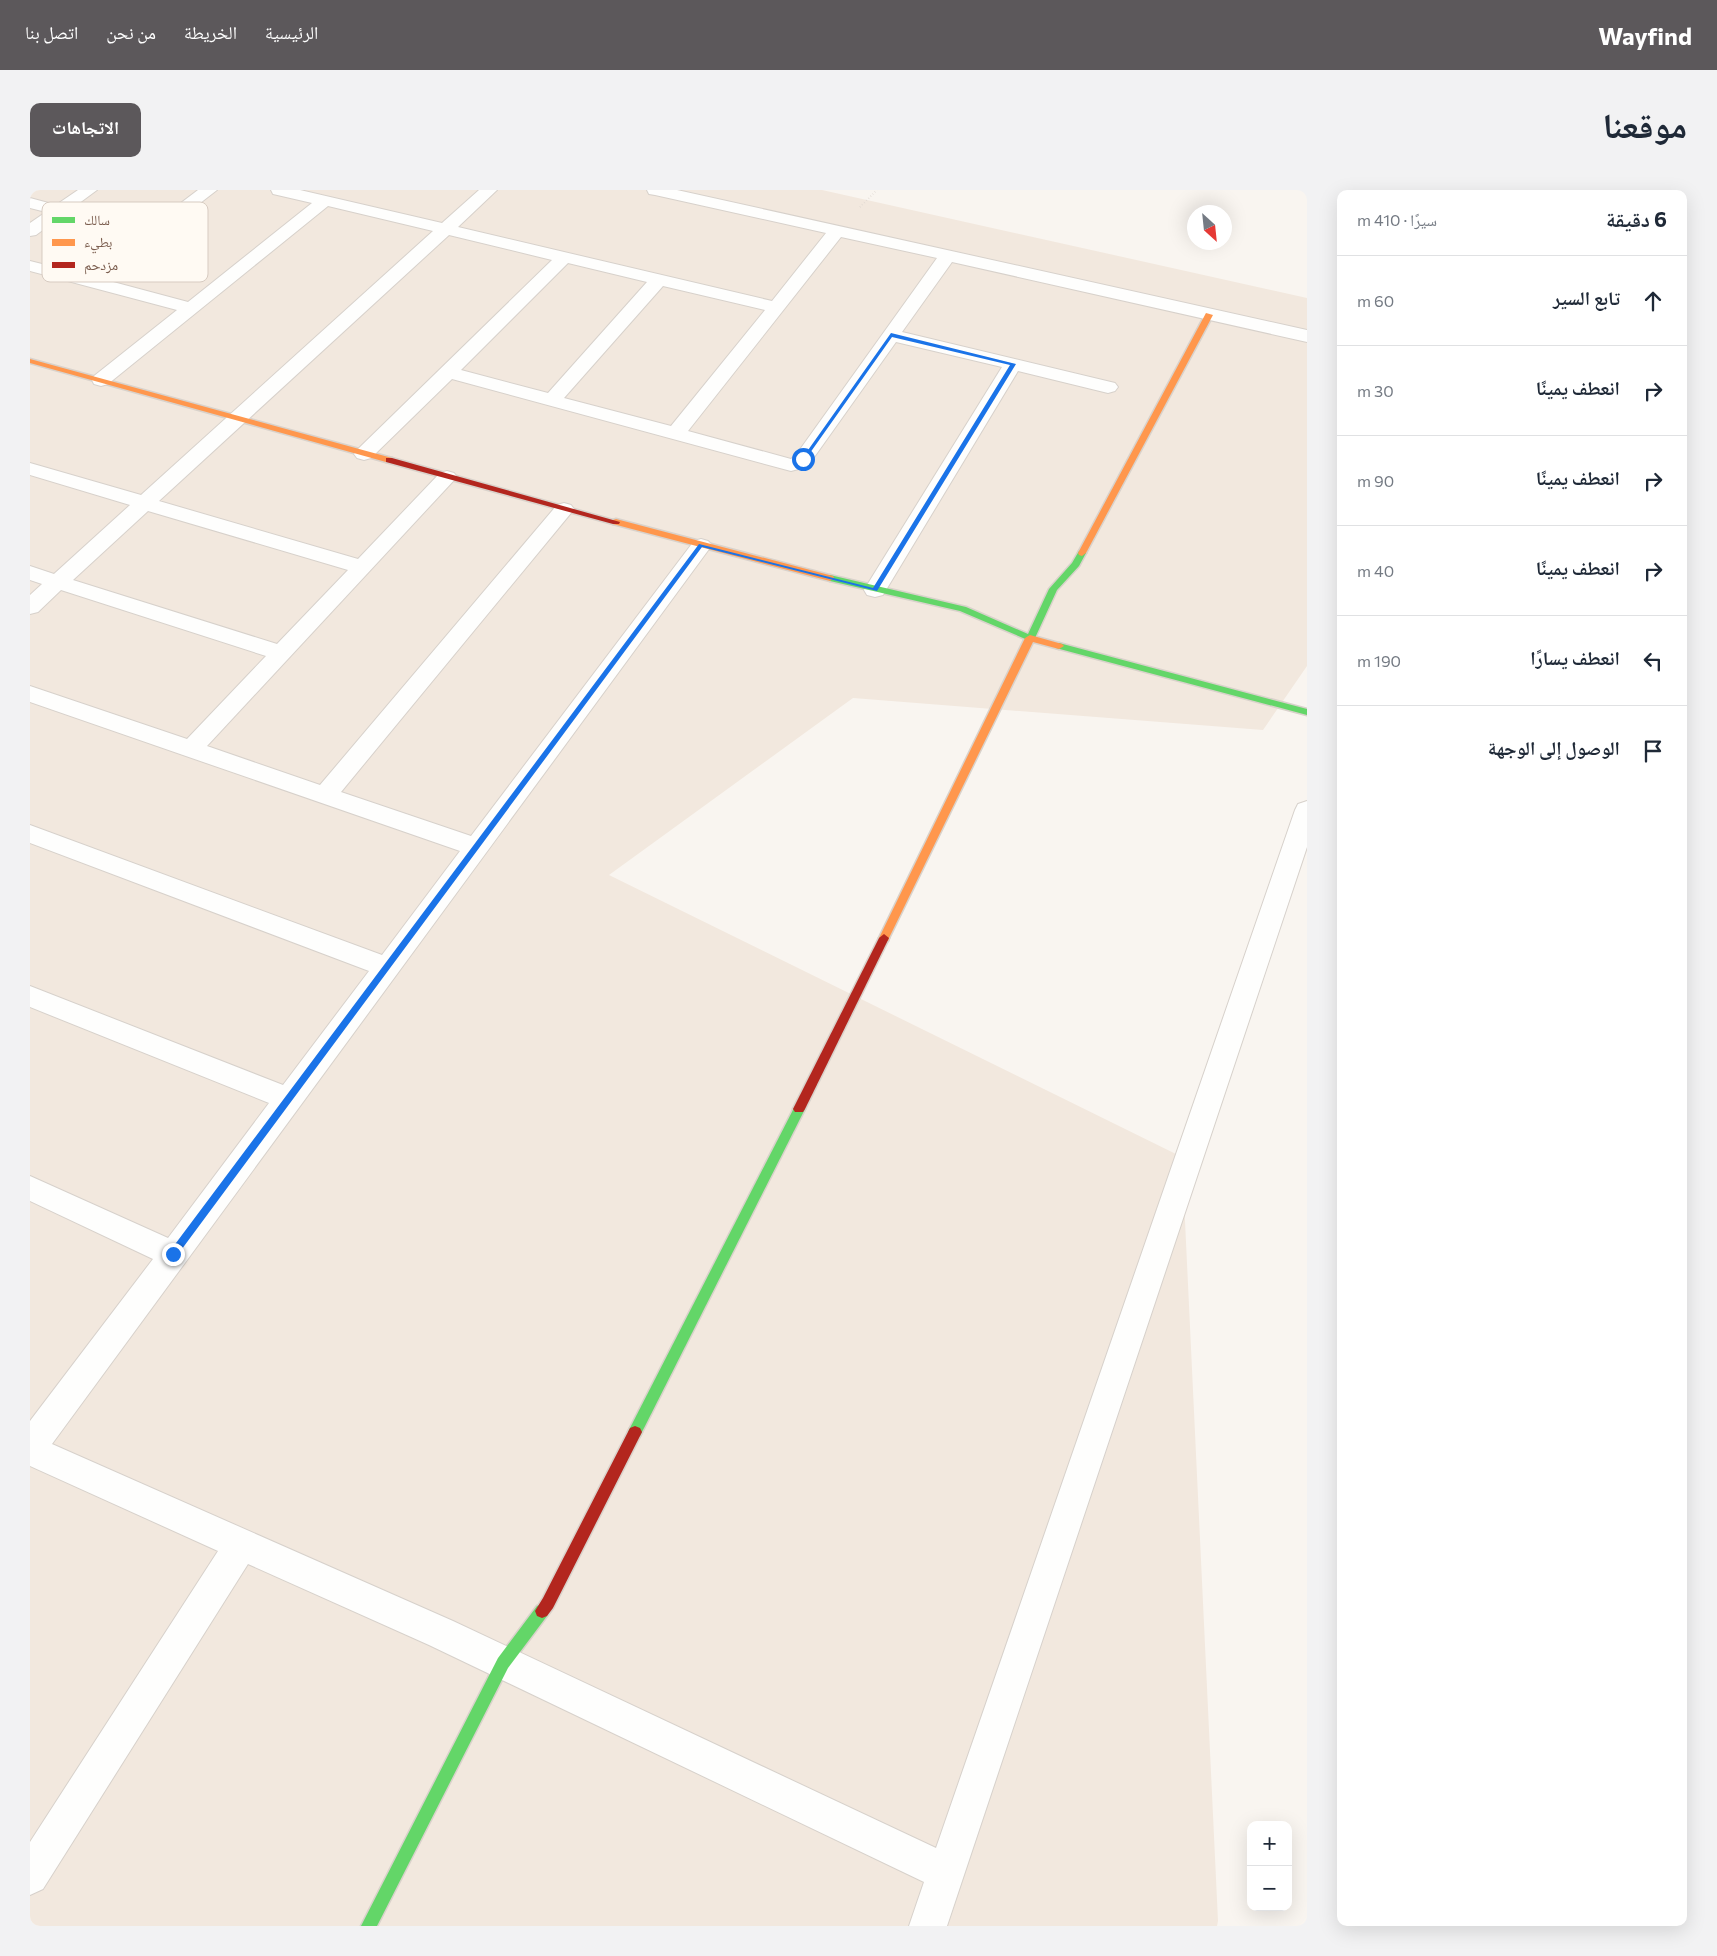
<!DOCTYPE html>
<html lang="ar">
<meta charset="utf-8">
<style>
body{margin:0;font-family:Commissioner,"Noto Naskh Arabic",sans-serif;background:#f2f2f3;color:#1f2937;direction:rtl}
.controls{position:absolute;right:15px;bottom:15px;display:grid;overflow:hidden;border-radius:10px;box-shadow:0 5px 20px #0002}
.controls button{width:45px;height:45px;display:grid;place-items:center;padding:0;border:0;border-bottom:1px solid #e0e1e3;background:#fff;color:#1f2937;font:25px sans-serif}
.compass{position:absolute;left:1157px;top:15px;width:45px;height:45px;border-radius:50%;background:#fff;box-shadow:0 5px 20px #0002;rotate:153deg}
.stop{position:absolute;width:15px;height:15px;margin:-11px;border:4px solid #1a73e8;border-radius:50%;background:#fff}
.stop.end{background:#1a73e8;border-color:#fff;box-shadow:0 1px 5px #0008}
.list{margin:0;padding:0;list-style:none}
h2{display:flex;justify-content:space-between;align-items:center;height:65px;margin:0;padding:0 20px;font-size:21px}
h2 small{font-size:16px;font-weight:400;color:#747a83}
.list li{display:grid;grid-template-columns:32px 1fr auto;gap:15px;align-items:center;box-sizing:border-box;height:90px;padding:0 20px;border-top:1px solid #e0e1e3}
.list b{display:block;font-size:19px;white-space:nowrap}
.list em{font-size:16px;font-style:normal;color:#747a83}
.icon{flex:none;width:28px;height:28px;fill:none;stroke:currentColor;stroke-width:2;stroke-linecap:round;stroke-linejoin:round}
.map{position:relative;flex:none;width:1277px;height:1736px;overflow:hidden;direction:ltr;border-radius:10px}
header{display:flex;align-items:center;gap:30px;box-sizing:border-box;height:70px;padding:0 25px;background:#5c585b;color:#fff}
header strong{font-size:24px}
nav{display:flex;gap:28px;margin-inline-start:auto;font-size:18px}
.intro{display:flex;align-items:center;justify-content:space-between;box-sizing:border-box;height:120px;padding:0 30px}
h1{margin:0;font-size:35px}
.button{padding:12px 22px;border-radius:10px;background:#5c585b;color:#fff;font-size:18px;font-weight:700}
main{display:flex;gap:30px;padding:0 30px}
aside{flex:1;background:#fff;border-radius:10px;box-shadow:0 5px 20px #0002}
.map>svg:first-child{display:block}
.residential{fill:#f2e8de}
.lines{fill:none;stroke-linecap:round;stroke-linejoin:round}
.street-casing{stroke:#d7d1cb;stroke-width:2}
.fast-casing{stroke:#d9d2cb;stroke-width:3}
.slow-casing{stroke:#d9d2cb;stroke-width:3}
.jam-casing{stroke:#d9d2cb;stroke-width:3}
.path{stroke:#dcd5d0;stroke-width:2;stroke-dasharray:0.5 2.5;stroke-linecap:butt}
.street{fill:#fefefd;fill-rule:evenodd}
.fast{fill:#63d668;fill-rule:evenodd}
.slow{fill:#ff974d;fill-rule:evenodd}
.jam{fill:#b3261e;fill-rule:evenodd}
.route{fill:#1a73e8}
.key{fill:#fffaf3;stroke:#d7cbc1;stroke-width:1}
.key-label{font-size:14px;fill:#7a5c4d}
</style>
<header>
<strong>Wayfind</strong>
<nav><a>الرئيسية</a><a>الخريطة</a><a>من نحن</a><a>اتصل بنا</a></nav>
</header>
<div class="intro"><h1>موقعنا</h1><a class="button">الاتجاهات</a></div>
<main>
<aside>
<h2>6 دقيقة<small>سيرًا · 410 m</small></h2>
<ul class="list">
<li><svg class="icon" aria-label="ahead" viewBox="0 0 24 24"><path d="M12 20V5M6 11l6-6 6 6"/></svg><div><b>تابع السير</b></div><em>60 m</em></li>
<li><svg class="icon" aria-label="right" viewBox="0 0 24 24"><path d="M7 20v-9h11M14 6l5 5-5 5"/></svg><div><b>انعطف يمينًا</b></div><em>30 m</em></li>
<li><svg class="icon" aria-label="right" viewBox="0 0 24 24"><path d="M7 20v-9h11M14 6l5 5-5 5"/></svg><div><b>انعطف يمينًا</b></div><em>90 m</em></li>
<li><svg class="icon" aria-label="right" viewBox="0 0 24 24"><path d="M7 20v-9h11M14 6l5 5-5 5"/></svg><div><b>انعطف يمينًا</b></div><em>40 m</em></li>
<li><svg class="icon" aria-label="left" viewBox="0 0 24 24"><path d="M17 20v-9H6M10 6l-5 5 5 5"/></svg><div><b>انعطف يسارًا</b></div><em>190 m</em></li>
<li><svg class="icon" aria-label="arrive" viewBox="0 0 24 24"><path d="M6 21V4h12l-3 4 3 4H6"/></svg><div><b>الوصول إلى الوجهة</b></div></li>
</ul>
</aside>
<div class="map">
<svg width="1277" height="1736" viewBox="0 0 1277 1736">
<rect width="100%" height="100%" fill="#f9f5f0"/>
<!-- residential -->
<path class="residential" d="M0 0H792L1277 108V476L1233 540 823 508 579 685 1152 967 1188 1731 1187 1736H0Z"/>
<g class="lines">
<defs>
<g id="street">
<path d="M48 0H67L6 45 0 46V33L16 22 0 18V8L26 15Z"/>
<path d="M168 0H187L72 89 158 112 282 13 243 4 241 0H270L412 33 449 0H467L428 37 742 111 796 43 625 5 619 4 617 0H647L1277 140V152L922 72 872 142 1085 193 1088 197 1085 201 1078 203 988 181 856 400 853 405 845 407 837 405 834 400 972 177 866 152 780 273 776 277 761 281 422 189 341 268 334 270 327 268 324 264 327 260 522 70 419 45 129 311 328 369 410 283 417 281 424 283 427 287 177 556 290 595 527 315 534 313 541 315 544 319 541 323 311 602 441 646 664 351 671 349 678 351 682 355 22 1254 423 1431 906 1658 1265 620 1268 614 1277 611V657L917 1736H879L894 1692 399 1455 218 1374 13 1699 0 1705V1652L188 1361 0 1276V1231L123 1069 0 1011V986L138 1048 239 913 0 817V796L253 895 339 781 0 653V635L352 765 430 661 0 512V496L157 549 236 466 31 400 8 422 0 424V405L12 394 0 390V376L24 384 100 315 0 285V273L111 305 403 41 298 16 78 194 71 196 64 194 62 190 64 186 147 120 0 81V71L56 85ZM811 47 907 68 766 265 761 269 658 241ZM538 73 617 92 518 203 431 180ZM633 96 735 120 641 236 534 208ZM118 321 318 380 247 454 43 390Z"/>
</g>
<g id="fast">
<path d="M1052 360 1056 363 1049 376 1027 400 1005 448 1000 451 930 421 800 391 796 388 800 385 936 417 998 444 1019 399 1042 373 1049 361Z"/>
<path d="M1029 453 1277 519V525L1026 458 1024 456Z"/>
<path d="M769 914 773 916 775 919 610 1246 605 1248 600 1246 598 1242 600 1238 765 916Z"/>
<path d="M512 1414 517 1416 519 1421 517 1426 478 1478 347 1736H331L468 1468 507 1416Z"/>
</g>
<g id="slow">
<path d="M1176 123 1183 125 1056 363 1052 366 1049 365 1048 363Z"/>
<path d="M0 169 362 268 363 270 356 272 0 173Z"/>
<path d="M586 329 803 386 804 388 800 391 583 334V330Z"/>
<path d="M1000 445 1032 454 1034 456 1029 459 1003 452 859 748 858 751H850L849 748 995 448Z"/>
</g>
<g id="jam">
<path d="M356 268H362L590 332 589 334H583L356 272Z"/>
<path d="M854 744 859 748 775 919 773 922H765L763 919 849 748Z"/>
<path d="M605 1236 610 1238 612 1242 610 1246 523 1418 517 1426 512 1428 507 1426 505 1421 513 1408 600 1238Z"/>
</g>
</defs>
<!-- street casing -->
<use href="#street" class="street-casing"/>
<!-- fast casing -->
<use href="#fast" class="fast-casing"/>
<!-- slow casing -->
<use href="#slow" class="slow-casing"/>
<!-- jam casing -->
<use href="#jam" class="jam-casing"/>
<!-- path -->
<path class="path" d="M830 17 847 0"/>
<!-- street -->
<use href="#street" class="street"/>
<!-- fast -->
<use href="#fast" class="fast"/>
<!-- slow -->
<use href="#slow" class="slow"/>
<!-- jam -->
<use href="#jam" class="jam"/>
</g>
<!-- route -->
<path class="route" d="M861 143 986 174 847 401 672 357 146 1067H140V1061L669 354 843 398 980 175 862 147 775 270H771Z"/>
<!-- legend -->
<rect x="12" y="12" width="166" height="80" rx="8" class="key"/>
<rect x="22" y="27" width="23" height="6" fill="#63d668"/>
<rect x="22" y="49" width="23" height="7" fill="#ff974d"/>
<rect x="22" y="72" width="23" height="6" fill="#b3261e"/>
<g class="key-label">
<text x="54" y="35">سالك</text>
<text x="54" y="57">بطيء</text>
<text x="54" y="80">مزدحم</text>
</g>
</svg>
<div class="controls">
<button>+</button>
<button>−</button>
</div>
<svg class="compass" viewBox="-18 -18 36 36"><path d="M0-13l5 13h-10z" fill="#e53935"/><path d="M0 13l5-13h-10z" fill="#747a83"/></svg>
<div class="stop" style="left:773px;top:269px"></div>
<div class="stop end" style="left:143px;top:1064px"></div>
</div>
</main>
